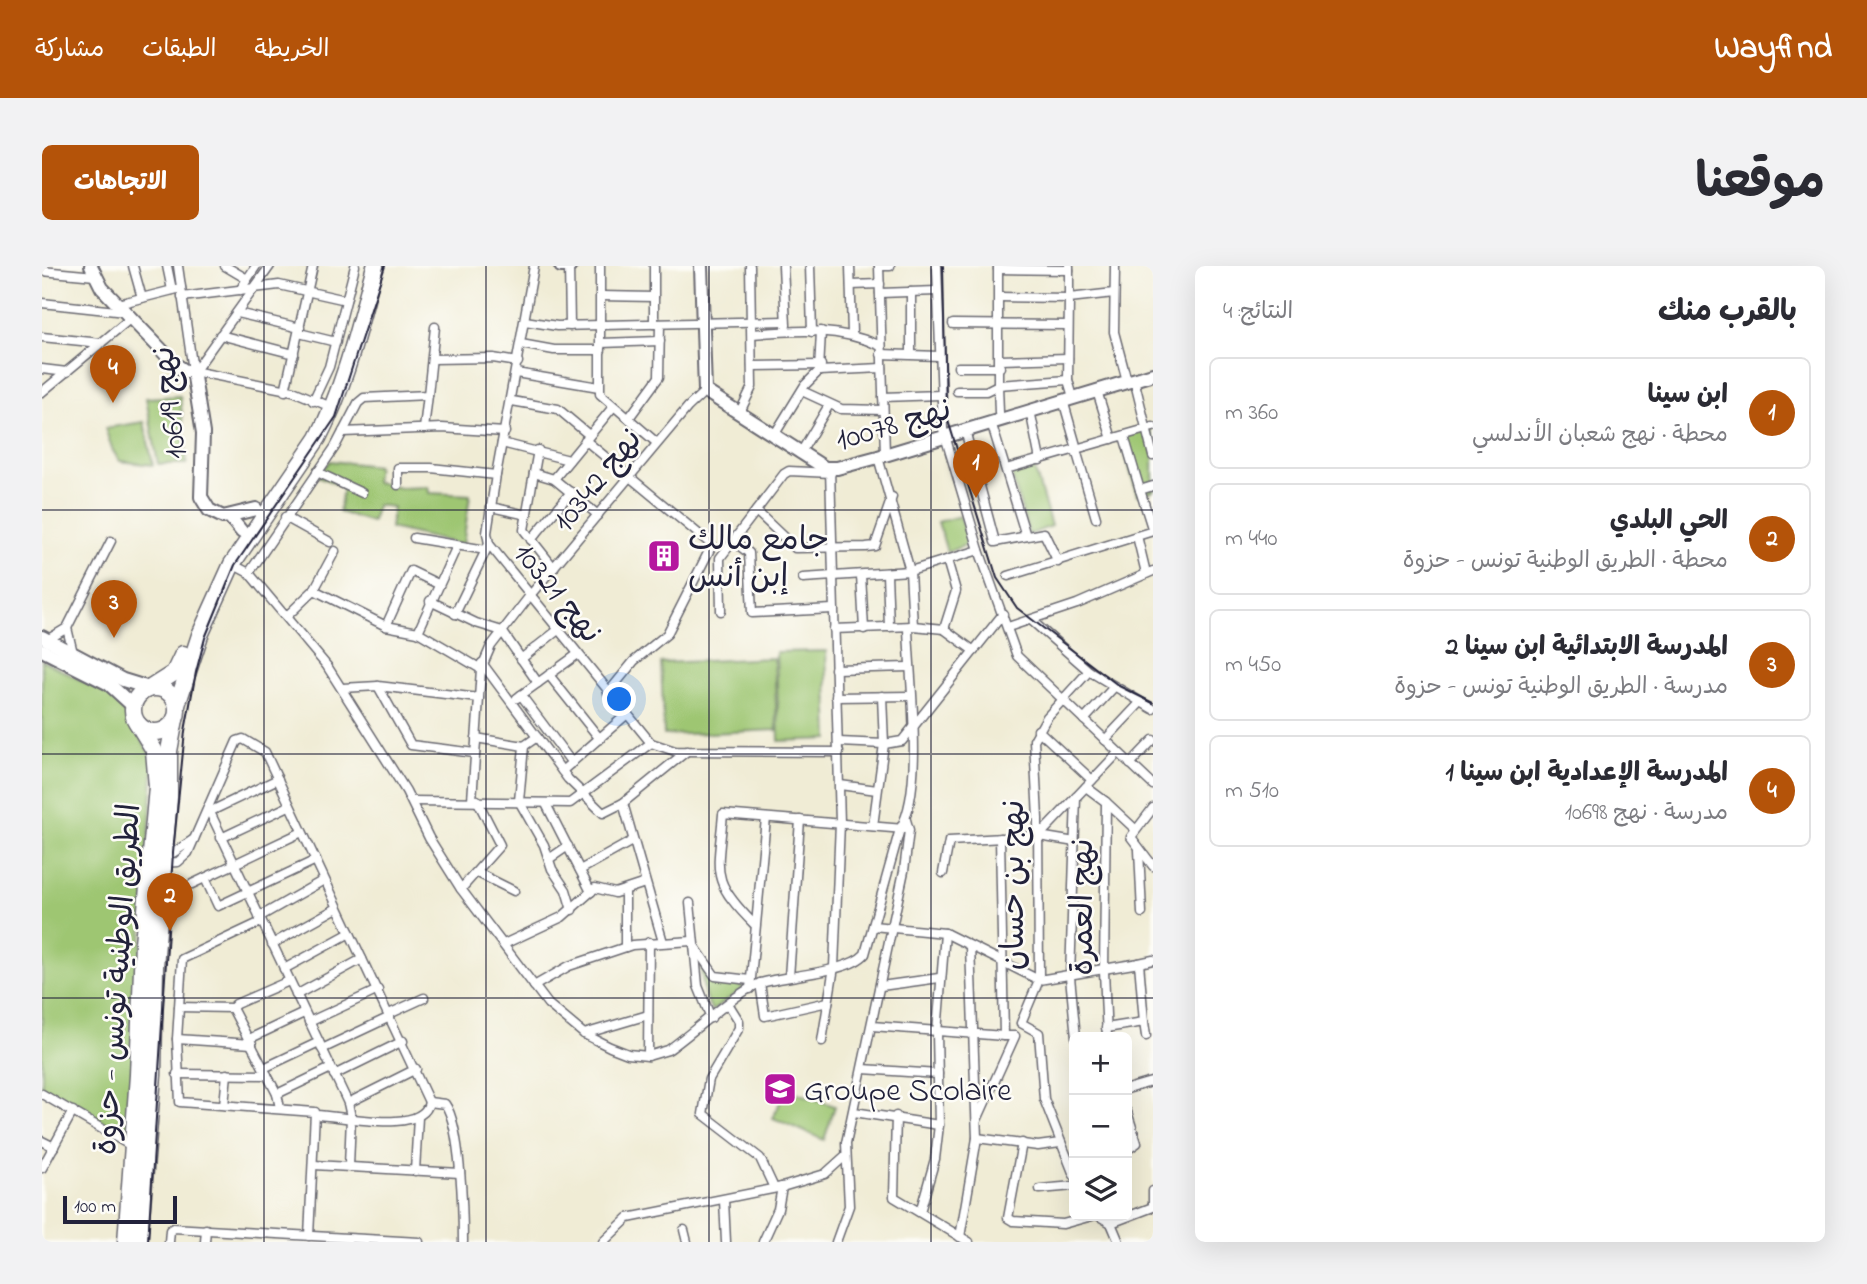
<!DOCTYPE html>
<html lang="ar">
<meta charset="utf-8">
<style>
body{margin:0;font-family:"Indie Flower","Playpen Sans Arabic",sans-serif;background:#f2f2f3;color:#2b2b33;direction:rtl}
.controls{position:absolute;right:21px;bottom:21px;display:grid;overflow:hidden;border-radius:10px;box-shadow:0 7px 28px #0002}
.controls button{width:63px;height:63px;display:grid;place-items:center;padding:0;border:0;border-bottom:2px solid #e1e1e2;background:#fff;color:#2b2b33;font:35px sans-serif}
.scale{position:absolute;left:21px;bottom:18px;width:114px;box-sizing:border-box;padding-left:7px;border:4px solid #22223b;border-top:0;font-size:19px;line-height:24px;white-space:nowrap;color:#22223b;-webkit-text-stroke:5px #fdfcf7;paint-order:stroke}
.you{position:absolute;left:578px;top:434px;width:24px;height:24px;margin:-18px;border:5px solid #fff;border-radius:50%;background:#1a73e8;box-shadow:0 0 0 10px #1a73e833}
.badge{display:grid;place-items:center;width:46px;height:46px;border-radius:50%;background:#b45309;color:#fff;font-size:23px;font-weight:700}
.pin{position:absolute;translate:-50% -58px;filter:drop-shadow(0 2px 4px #0008)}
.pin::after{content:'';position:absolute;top:37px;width:24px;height:21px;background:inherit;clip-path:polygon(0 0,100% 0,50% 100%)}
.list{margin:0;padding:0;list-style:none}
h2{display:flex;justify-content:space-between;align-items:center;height:91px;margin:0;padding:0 28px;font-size:30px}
h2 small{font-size:23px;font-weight:400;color:#7c7c81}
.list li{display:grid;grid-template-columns:46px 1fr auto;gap:21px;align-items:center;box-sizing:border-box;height:112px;margin:0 14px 14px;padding:0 14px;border:2px solid #e1e1e2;border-radius:10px}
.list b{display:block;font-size:26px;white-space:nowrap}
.list p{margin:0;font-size:23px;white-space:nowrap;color:#7c7c81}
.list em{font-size:23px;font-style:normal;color:#7c7c81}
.icon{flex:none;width:38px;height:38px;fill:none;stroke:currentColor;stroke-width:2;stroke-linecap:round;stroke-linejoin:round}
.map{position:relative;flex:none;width:1111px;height:976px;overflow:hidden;direction:ltr;border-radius:10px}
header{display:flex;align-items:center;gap:42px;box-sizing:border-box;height:98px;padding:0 35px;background:#b45309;color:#fff}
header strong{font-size:33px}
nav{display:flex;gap:38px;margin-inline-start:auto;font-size:24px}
.intro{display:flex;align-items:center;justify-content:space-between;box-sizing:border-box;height:168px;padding:0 42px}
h1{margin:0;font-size:49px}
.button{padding:18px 32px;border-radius:10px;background:#b45309;color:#fff;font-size:24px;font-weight:700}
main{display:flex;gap:42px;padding:0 42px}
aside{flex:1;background:#fff;border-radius:10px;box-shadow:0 7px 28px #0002}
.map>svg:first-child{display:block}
.green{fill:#9ec672;stroke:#607456;stroke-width:2}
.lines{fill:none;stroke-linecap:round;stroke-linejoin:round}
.street-casing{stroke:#6a6971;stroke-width:11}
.secondary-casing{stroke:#6a6971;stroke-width:16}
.highway-casing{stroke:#6a6971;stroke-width:19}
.street{stroke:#fff;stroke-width:8}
.secondary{stroke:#fff;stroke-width:12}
.highway{stroke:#fff;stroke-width:16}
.tram{stroke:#22223b;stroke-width:2}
.grid{fill:none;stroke:#22223b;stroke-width:2;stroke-opacity:0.55}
.labels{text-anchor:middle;stroke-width:5;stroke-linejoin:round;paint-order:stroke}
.street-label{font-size:32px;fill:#22223b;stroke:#fdfcf7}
.poi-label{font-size:32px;fill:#22223b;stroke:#fdfcf7;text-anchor:start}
</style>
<header>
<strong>Wayfind</strong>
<nav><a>الخريطة</a><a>الطبقات</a><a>مشاركة</a></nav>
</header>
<div class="intro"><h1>موقعنا</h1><a class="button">الاتجاهات</a></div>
<main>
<aside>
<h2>بالقرب منك<small>النتائج: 4</small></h2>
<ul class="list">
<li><span class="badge">1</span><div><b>ابن سينا</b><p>محطة · نهج شعبان الأندلسي</p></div><em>360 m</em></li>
<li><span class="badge">2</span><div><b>الحي البلدي</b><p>محطة · الطريق الوطنية تونس - حزوة</p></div><em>440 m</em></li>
<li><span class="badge">3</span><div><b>المدرسة الابتدائية ابن سينا 2</b><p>مدرسة · الطريق الوطنية تونس - حزوة</p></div><em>450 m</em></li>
<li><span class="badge">4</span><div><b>المدرسة الإعدادية ابن سينا 1</b><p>مدرسة · نهج 10698</p></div><em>510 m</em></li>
</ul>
</aside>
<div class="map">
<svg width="1111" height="976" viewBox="0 0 1111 976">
<rect width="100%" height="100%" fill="#fdfcf7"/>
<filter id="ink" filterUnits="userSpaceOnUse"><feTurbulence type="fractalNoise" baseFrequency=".0143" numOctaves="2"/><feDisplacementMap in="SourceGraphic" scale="14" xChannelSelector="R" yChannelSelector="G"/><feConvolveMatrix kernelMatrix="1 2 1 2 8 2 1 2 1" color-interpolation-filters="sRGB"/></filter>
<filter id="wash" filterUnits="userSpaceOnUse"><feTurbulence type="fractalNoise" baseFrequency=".00686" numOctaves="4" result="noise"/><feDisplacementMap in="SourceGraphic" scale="28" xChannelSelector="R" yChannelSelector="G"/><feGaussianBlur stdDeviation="1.57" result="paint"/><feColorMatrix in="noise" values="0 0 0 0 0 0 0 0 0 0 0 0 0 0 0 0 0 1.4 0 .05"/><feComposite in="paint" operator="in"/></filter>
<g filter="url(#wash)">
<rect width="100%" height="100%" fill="#f0ecd5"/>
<!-- green -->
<g class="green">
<path d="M138 130 145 198H116L104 132Z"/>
<path d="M102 156 111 199 78 195 71 185 63 162Z"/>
<path d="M1107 160 1111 174V225L1095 229 1078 168Z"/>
<path d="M288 195 335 200 333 216 358 222 386 221 387 227 428 229 421 279 348 262 351 241 335 239 330 256 297 246 301 221 276 210Z"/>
<path d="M992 201 1009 260 987 269 969 207Z"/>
<path d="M918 250 927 278 905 286 896 256Z"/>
<path d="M784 385 787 473 737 475 734 386Z"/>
<path d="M732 392 735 464 622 469 619 397Z"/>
<path d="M0 394 79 435 112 496 87 870 0 821Z"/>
<path d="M658 699 668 711 703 721 670 745 663 730Z"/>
<path d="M744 823 793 840 782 874 731 852Z"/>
</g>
</g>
<g filter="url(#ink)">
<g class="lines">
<defs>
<g id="street">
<path d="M91 0 100 32"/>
<path d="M125 0 130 24"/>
<path d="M136 0 151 105 251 125 282 138"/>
<path d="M183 0 205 13"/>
<path d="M492 0 454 209 445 267 447 278 609 477 633 485 797 486"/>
<path d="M527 0 528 60"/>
<path d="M558 0V128L615 177"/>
<path d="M741 0 744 59"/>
<path d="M768 0 770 66"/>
<path d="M808 0 810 68"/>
<path d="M837 0 843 188"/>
<path d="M837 0H848"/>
<path d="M895 0 901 163 937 284 975 390 1111 519"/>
<path d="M956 0V119L1026 114"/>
<path d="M1073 0 1072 66 1085 115"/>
<path d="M956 3 1027 4"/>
<path d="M0 5 53 10"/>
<path d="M809 19 838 18"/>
<path d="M198 24 214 0"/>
<path d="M869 26V88"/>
<path d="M838 27 895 25"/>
<path d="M559 30 612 31"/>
<path d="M140 31 237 19 304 34"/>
<path d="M957 31 1027 32V0"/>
<path d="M0 37 83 46"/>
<path d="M76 38 139 22"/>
<path d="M195 47 258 62"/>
<path d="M483 55 515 60 743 55"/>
<path d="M612 58V0"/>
<path d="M911 58 1026 59"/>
<path d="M257 67 294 76"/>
<path d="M710 68C754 64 798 61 839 80"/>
<path d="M178 69 252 88"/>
<path d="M0 71 59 77"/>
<path d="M559 77 618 75"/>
<path d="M479 78 512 84H559"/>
<path d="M839 88 897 90"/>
<path d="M390 93 451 92 476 96"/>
<path d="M958 94 1026 92"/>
<path d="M710 100 779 99"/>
<path d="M916 101H958"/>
<path d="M0 103 25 106"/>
<path d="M777 105 840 102"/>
<path d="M152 106 228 0"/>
<path d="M474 107 557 121"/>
<path d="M1092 113 1111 190"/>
<path d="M243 125 271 0"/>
<path d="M760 125 799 143 841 144"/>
<path d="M915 125H944L956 119 957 147"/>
<path d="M1055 125 1070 173"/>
<path d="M0 126 89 52"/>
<path d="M841 131 898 129"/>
<path d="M1031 131 1026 114 1027 32 1072 27"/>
<path d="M1021 134 1035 183"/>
<path d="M271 135 287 101 313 0"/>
<path d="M470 135 516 143 547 169"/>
<path d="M988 144 998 194"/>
<path d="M697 148 710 121 708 0"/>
<path d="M587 152 617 111 618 58"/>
<path d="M949 156 984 270"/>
<path d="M382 163 386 129"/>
<path d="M923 164 953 276 1002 267 1016 296"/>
<path d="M301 166 400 162 463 166"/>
<path d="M1082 170 1098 224"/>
<path d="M731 171 763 119 777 105 779 65"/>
<path d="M543 174 670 279 625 368 592 395 566 427"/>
<path d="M460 177 527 194"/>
<path d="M496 184 482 264 512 302"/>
<path d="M1034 184 1054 252"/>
<path d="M758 188 787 139"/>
<path d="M836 191 868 305 871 360"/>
<path d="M964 203 1111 161"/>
<path d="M275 206 320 227"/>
<path d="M492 207 512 213 556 249"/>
<path d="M512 213 571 141"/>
<path d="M356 219V202H389L454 209"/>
<path d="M449 241 485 249"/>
<path d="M714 245 753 282 824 281 833 280 850 231"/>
<path d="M243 251 288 276"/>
<path d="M1111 265 1098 224 1111 220"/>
<path d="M1095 270 1104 307"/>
<path d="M372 272 444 284 447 278"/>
<path d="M489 274 529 226"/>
<path d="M691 275 707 287 710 347 791 343"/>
<path d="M905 294 914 325 902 363 932 385"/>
<path d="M190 298 207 307 285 400 364 525 387 572 419 623 506 738 542 768 568 781 586 788 606 790 626 784C647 770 698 723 719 717 744 709 806 707 823 688L858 563C883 523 867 410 866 361"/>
<path d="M207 307 293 181 316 137 322 132 386 129 393 61"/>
<path d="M845 308 847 361"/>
<path d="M819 309 822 363"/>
<path d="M966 310 1111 265"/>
<path d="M761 312 868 305 937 284"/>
<path d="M272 324 293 285"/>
<path d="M388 335 434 357 460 365 496 417"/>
<path d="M679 345 678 292 742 208 747 205 789 207"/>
<path d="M413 348 444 284"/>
<path d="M245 350 272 324 344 360 376 366 439 403"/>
<path d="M989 354 1047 405"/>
<path d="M344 360 369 305 396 318"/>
<path d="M966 361 1035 338 1111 305"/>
<path d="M25 362 69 275"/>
<path d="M792 363 871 360 902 363"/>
<path d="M376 366 415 280"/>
<path d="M5 374 25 362 31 387"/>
<path d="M479 393 516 364"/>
<path d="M440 397 526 513 561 547 581 537 645 485"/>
<path d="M793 403 867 401"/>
<path d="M507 409 558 473"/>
<path d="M336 420 369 479 433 487"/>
<path d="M300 422 336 420 437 432"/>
<path d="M479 429 530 497"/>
<path d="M794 431 869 430"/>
<path d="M475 432 536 388"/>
<path d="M1042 454 1072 421"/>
<path d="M996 464 1050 514"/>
<path d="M495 471 482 480 477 535 502 579 510 603 524 624 530 644"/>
<path d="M434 472 482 480"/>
<path d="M1063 474 1097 438"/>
<path d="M797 476 842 478 860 475 961 348"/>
<path d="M1088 498 1111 474"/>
<path d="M520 505 584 449"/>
<path d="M798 519 835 524"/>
<path d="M1044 521 1064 536 1062 705 1065 771"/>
<path d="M430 534 439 403 449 380 490 327 646 141 663 125"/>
<path d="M370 535 528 537 609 477"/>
<path d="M1064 536 1093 563"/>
<path d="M581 537 621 676"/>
<path d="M504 538 549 626"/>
<path d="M1111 542 1089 571 1111 600"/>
<path d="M167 544 306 837 309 851 307 900"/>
<path d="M167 546 236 513"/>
<path d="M831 560 842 478 840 430"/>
<path d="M997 570 1076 487"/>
<path d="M179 572 247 540"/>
<path d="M1097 584 1100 647"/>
<path d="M121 589 131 587 152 573"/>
<path d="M507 593 526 580"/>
<path d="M120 597 136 596 146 587 195 475 201 473 223 486 387 836"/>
<path d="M538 604 590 575"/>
<path d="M436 607 472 625"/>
<path d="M901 607 907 575 997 570 1033 576"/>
<path d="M163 612 176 640 274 594"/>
<path d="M150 618 260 566"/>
<path d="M419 623 458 579 435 534"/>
<path d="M583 624V681"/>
<path d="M648 637 656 720 669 752"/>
<path d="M217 651 282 614"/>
<path d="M219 656 140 693 135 773 138 836 273 846 267 970"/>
<path d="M712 658C667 613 676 607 681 548L862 563"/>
<path d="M831 660 903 667 997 714 1097 697 1102 756"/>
<path d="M230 678 295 642"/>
<path d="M462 678 520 651 553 622 573 627 603 617"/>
<path d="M653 681 673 710 708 714"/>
<path d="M1097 697 1111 694"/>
<path d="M242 703 308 667"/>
<path d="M747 711 758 554"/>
<path d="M718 717 723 750 786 736"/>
<path d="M492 720 527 700 590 679 650 675"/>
<path d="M839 720 897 712"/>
<path d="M708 723 724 552"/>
<path d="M254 729 320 693"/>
<path d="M687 739 697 755V762L667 813 661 848 718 892 732 922"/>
<path d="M137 741 190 742"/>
<path d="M347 748 382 732"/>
<path d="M267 756 336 724"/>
<path d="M830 760 962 770"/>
<path d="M1064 762 1102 756 1104 770"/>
<path d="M542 768 606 749"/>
<path d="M1034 771 1028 711 1034 531"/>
<path d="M135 773 210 778"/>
<path d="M207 773 262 747"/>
<path d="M780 775 792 701 798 557 788 203"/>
<path d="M280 783 348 751"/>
<path d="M606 790 607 676"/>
<path d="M222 802 277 776"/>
<path d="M821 803 896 808"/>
<path d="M135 808 225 809"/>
<path d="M292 809 361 775"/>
<path d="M1085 823 1109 816"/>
<path d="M0 828 91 881"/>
<path d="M235 828 289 802"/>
<path d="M387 836 403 838C419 860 421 947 421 976"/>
<path d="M306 837 374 803"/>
<path d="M182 839 185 808"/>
<path d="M238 842 235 828 190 742 194 738 247 715"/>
<path d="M812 846 897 859"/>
<path d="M1085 846 1095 877 1085 884"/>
<path d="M275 849C301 850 382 869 387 836"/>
<path d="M854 850 852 931 927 976"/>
<path d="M935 854 973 770H962L958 572"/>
<path d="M935 872 996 880 1018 877"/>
<path d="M0 875 12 881"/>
<path d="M980 877 966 952 971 955 1021 958 1050 950"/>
<path d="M272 899 418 907"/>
<path d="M0 902 31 845"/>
<path d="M373 905 376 851"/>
<path d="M1032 909 1002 833 997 767 979 757 997 714 996 553 992 474 1005 451 1047 405 1111 443"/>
<path d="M998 923 1032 920"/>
<path d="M682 934 684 976"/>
<path d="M878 946 893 893 897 859 895 767 903 667"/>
<path d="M1057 950 1069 957 1077 976"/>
<path d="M1069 957 1111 941V925"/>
<path d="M642 964 645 976"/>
<path d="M918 971 935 872 928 680"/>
<path d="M127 976 128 964 131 962 377 976"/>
<path d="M163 976 164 963"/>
<path d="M561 976 586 952 740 921 783 908 803 890"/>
<path d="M721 976 736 943 740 921"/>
<path d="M794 976 807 940 804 877 862 605 867 564 864 554"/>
</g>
<g id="secondary">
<path d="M49 0 60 22 133 98 143 105H151L161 167 159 231 167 244 181 251 214 243"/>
<path d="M519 0H528"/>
<path d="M659 0 663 125 783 202H795L836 191 1111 108"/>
<path d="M187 250 200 266"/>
<path d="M0 371 81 414 107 422"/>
<path d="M0 384 67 418 91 440"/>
</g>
<g id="highway">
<path d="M110 421 132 407 141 388"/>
<circle cx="113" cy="444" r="22"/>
<path d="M135 439 158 369 190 298 276 172C304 118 317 59 333 0"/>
<path d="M84 976 96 809 101 677 115 521 112 484 96 458"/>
<path d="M97 976 111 809 113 700 127 531V485L133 453"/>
</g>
</defs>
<!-- street casing -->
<use href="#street" class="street-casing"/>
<!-- secondary casing -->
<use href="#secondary" class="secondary-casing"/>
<!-- highway casing -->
<use href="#highway" class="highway-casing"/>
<!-- street -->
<use href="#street" class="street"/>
<!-- secondary -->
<use href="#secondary" class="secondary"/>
<!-- highway -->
<use href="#highway" class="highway"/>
<!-- tram -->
<g class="tram">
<path d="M901 0 904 148 955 312 975 342 1077 420 1111 437"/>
<path d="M106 976 131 587 143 465 154 406 163 372 193 299 294 151 343 0"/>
</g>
</g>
</g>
<!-- grid -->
<path class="grid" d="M222 0V976M444 0V976M667 0V976M889 0V976M0 244H1111M0 488H1111M0 732H1111"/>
<!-- icons -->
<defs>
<symbol id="building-square" viewBox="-11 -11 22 22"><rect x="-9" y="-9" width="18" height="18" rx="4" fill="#b5179e" stroke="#fdfcf7"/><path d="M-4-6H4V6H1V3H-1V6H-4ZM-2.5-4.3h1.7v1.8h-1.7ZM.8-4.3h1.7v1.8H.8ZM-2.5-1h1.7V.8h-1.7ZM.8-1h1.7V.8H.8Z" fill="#fff"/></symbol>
<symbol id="school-square" viewBox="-11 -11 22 22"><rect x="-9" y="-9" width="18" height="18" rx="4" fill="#b5179e" stroke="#fdfcf7"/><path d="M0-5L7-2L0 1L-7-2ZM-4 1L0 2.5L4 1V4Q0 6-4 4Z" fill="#fff"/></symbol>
</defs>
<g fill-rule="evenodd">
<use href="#building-square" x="603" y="271" width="38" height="38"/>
<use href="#school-square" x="719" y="804" width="38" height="38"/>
</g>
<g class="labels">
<!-- street labels -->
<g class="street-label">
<text transform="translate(126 137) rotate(-97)" y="11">نهج 10619</text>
<text transform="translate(851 157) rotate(-16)" y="11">نهج 10078</text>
<text transform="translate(554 213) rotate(-51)" y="11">نهج 10342</text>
<text transform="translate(517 326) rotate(51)" y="11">نهج 10321</text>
<text transform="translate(970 619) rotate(-90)" y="11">نهج بن حسان</text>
<text transform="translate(1039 641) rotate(-90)" y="11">نهج العمرة</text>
<text transform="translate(74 713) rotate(-86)" y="11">الطريق الوطنية تونس - حزوة</text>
</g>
<!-- poi labels -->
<g class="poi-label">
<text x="646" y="283">جامع مالك<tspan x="646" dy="37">إبن أنس</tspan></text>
<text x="762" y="834">Groupe Scolaire</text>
</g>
</g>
</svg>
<div class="controls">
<button>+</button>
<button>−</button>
<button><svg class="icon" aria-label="layers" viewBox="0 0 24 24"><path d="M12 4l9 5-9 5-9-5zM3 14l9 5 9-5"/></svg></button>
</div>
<div class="scale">100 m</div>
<div class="you"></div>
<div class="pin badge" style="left:934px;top:232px">1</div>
<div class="pin badge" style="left:128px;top:665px">2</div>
<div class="pin badge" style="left:72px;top:372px">3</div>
<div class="pin badge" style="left:71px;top:137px">4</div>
</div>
</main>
